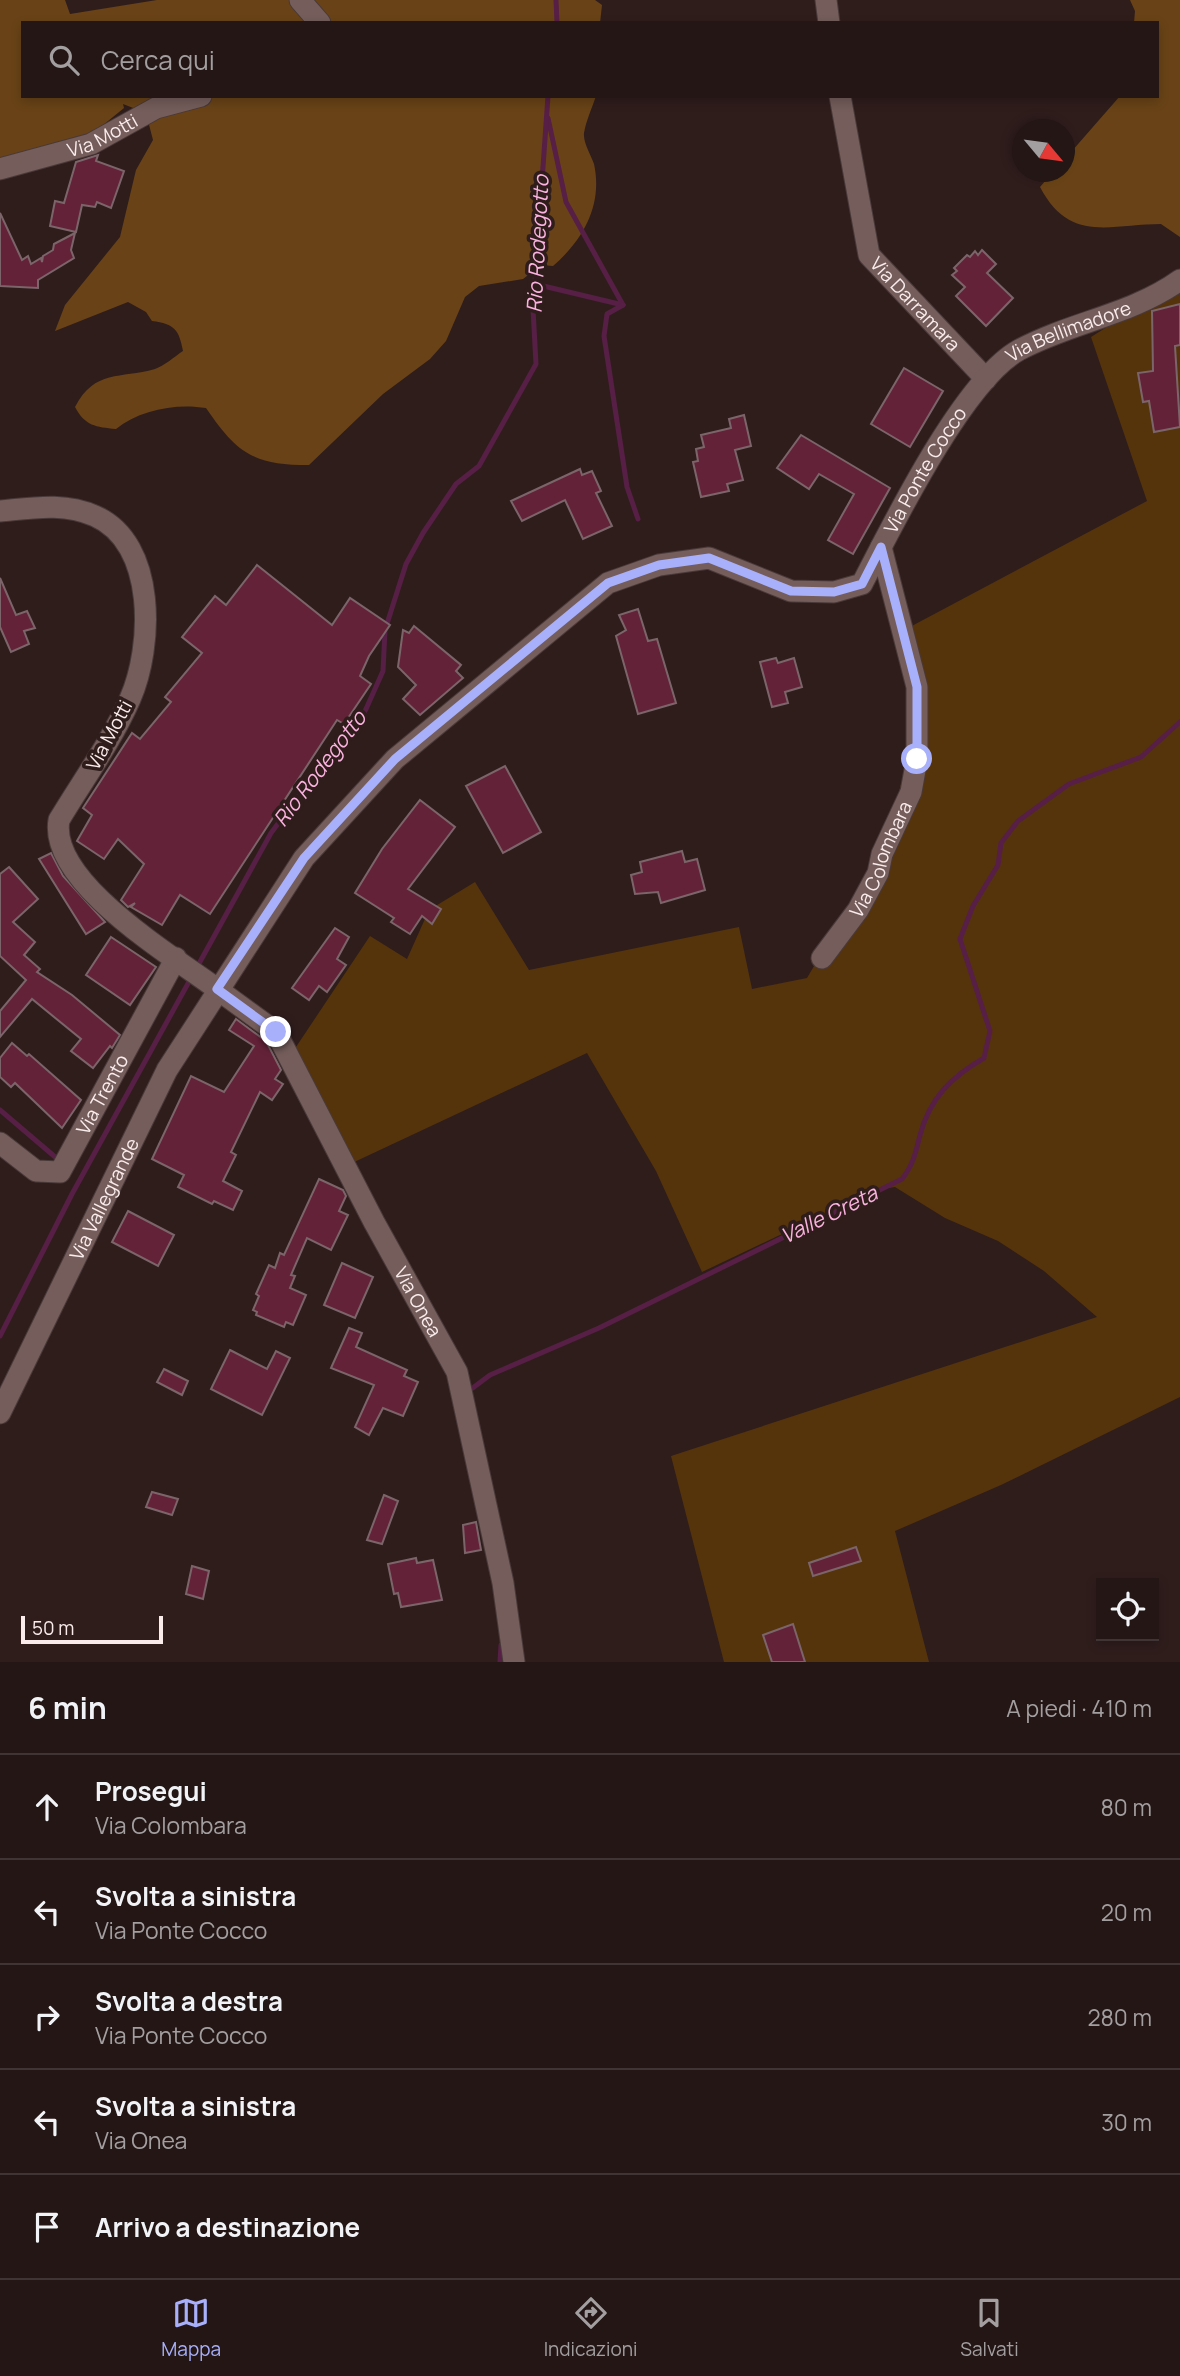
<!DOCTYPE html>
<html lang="it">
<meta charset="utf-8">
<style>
body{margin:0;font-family:Manrope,sans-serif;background:#2b1f1e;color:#f1f3f6}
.controls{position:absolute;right:21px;bottom:21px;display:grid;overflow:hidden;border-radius:0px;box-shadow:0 4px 10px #0003}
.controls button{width:63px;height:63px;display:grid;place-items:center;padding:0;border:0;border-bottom:2px solid #403534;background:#231615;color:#f1f3f6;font:35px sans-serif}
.compass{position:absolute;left:1012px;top:119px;width:63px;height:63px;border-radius:50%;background:#231615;box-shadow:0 4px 10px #0003;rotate:119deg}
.scale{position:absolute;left:21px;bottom:18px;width:142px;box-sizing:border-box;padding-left:7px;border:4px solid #f9eceb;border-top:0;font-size:19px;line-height:24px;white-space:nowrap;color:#f9eceb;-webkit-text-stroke:5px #2f1d1c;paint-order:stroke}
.stop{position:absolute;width:21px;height:21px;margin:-16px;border:5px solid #a8b0fc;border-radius:50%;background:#fff}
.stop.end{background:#a8b0fc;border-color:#fff;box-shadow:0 2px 7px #0008}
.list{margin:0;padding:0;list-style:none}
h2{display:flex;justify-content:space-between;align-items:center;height:91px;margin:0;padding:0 28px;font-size:30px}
h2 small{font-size:23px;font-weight:400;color:#a39fa0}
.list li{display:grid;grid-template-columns:46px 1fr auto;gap:21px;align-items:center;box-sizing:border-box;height:105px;padding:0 28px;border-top:2px solid #403534}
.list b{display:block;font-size:26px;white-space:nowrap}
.list p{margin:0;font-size:23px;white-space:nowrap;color:#a39fa0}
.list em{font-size:23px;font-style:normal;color:#a39fa0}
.icon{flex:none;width:38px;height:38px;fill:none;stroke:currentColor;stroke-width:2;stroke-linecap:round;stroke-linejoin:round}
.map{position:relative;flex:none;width:1180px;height:1662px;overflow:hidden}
.search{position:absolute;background:#231615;box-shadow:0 4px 10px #0003;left:21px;right:21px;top:21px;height:77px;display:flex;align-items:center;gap:18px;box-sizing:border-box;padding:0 24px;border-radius:0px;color:#a39fa0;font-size:26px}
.sheet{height:616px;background:#231615}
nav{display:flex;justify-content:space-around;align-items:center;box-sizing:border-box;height:98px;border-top:2px solid #403534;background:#231615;font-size:19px;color:#a39fa0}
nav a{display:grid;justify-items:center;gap:4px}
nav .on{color:#a8b0fc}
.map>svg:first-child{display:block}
.green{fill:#55340c}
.forest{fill:#694317}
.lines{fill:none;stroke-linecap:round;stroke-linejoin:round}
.stream{stroke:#571f45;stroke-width:5}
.building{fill:#642238;stroke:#7b656a;stroke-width:2}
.minor-casing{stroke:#493938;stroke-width:23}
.tertiary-casing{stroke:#493938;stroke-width:23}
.minor{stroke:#745d5b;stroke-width:21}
.tertiary{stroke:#745d5b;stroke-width:21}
.route{stroke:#a8b0fc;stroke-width:9}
.labels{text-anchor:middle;stroke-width:7;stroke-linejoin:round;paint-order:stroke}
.street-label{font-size:19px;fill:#f9eceb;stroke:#2f1d1c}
.water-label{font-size:21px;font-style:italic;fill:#fbb2df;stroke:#2f1d1c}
</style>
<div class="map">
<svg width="1180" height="1662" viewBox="0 0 1180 1662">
<rect width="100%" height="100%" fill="#2f1d1c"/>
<!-- green -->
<path class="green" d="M1180 281V1397L1001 1485 895 1531 929 1662H724L671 1456 1097 1317 1044 1271 998 1241 945 1218 895 1187 875 1190 702 1272 656 1171 587 1053 350 1164 294 1050 370 936 407 959 429 910 475 882 529 970 739 927 752 989 807 978 881 852 915 737 908 628 1147 501 1091 337Z"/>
<!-- forest -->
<g class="forest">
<path d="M0 0H65L70 14 157 0H595L602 5 600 23H23V96H596C592 108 586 121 584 133 583 143 591 155 594 164 603 205 583 240 553 266L541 265 523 279 479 286 465 297 446 341 430 359 383 394 309 465C253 465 237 453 206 408 176 403 139 410 116 429 96 427 85 426 75 407 95 369 120 379 155 369 164 366 174 357 183 351 179 330 175 324 152 321L146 312 128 302 55 331 65 305 120 237 136 170 153 140 146 113 123 104 124 108 65 156 0 169Z"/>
<path d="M1130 0H1180V237L1161 224C1110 224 1070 244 1040 187L1053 172H1064L1065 159 1120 96H1157V23H1134L1135 11Z"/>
</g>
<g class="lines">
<!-- stream -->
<g class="stream">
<path d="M556 0 557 23"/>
<path d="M548 118 566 202 623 305"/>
<path d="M535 284 623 305"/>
<path d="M623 305 607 314 604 336 627 487 638 519"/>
<path d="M196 969 271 833 315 774 350 736 366 709 383 671 385 630 406 564 423 533 456 484 479 466 536 364 533 309 548 96"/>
<path d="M0 1110 61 1162"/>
<path d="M0 1336 72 1194 191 978"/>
<path d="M466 1393 490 1375 599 1328 902 1179C913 1165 916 1152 920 1135 930 1098 951 1077 984 1058L990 1031 960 939 973 906 998 865 1001 843 1018 821 1069 784 1141 757 1180 722"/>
<path d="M500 1662 501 1645"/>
</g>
</g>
<!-- building -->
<g class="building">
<path d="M98 155 96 161 124 171 111 208 97 202 95 207 82 205 76 232 50 226 55 201 64 203 76 162Z"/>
<path d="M0 213 22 260 28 256 31 264 41 258 42 262 43 256 53 250 54 244 75 233 71 250 74 258 38 280V288L0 286Z"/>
<path d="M982 250 996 264 987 273 1013 298 986 326 956 296 965 287 952 275 957 271 954 268 967 255 970 257 975 251 978 255Z"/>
<path d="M1180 304V345L1175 346 1180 427 1154 432 1149 401 1143 402 1138 373 1153 371 1152 311Z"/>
<path d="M904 368 943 391 910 447 871 424Z"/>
<path d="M744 415 751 446 735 450 743 480 727 484 729 491 701 497 693 462 698 461 696 449 704 447 701 435 731 428 729 419Z"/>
<path d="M801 435 890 488 853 554 828 540 854 494 819 474 809 489 777 468Z"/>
<path d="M580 469 582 475 592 471 601 491 596 493 612 526 583 539 565 500 522 521 511 501Z"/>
<path d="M257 565 332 625 350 598 390 625 369 656 360 676 371 684 344 724 337 720 210 914 180 895 162 925 131 907 135 903 128 907 121 900 144 864 118 839 104 859 77 841 92 815 83 808 132 733 140 739 171 702 165 697 202 653 182 637 215 596 226 605Z"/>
<path d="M0 578 16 615 27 611 35 628 24 631 29 644 11 652 0 627Z"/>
<path d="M638 609 648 641 657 639 676 703 638 714 616 636 626 630 619 615Z"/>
<path d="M414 626 461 665 456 671 463 678 420 715 403 699 416 685 398 667 403 630 409 633Z"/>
<path d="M776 658 778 663 794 658 802 687 785 692 788 703 772 707 760 662Z"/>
<path d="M505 766 541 832 503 853 466 786Z"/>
<path d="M420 800 455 827 408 889 441 909 432 924 422 916 410 934 391 922 394 918 355 893 382 849Z"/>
<path d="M682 851 685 862 697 859 705 890 661 903 658 892 635 894 631 875 642 872 640 862Z"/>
<path d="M51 853 63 876 105 922 86 934 39 859Z"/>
<path d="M9 867 38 899 13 922 35 942 24 955 40 969 37 972 72 995 120 1035 112 1048 110 1046 93 1068 71 1051 81 1039 32 999 0 1037V1011L26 980 0 956V874Z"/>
<path d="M335 928 349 937 337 959 346 965 327 992 319 986 309 1000 292 988Z"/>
<path d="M111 937 156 967 130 1005 86 975Z"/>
<path d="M236 1019 266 1041 281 1070 275 1079 283 1084 272 1100 260 1092 231 1152 236 1155 223 1181 242 1191 233 1210 214 1201 212 1204 178 1187 184 1175 152 1159 191 1076 224 1092 254 1046 229 1030Z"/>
<path d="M12 1043 27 1056 29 1054 81 1100 62 1128 15 1083 11 1087 0 1077V1058Z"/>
<path d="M319 1179 343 1190 346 1196 339 1211 348 1215 331 1250 307 1238 291 1275 295 1276 290 1288 306 1295 293 1325 286 1322 284 1327 256 1315 257 1312 253 1310 259 1296 256 1294 269 1265 275 1268 280 1253 284 1255Z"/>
<path d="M128 1211 174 1235 158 1266 112 1242Z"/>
<path d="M342 1263 373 1277 355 1318 324 1305Z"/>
<path d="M349 1328 362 1333 356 1347 407 1370 404 1376 418 1382 403 1416 383 1408 369 1435 355 1427 374 1385 331 1368Z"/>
<path d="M230 1350 267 1369 276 1351 290 1358 262 1415 211 1389Z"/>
<path d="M164 1369 188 1381 182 1395 157 1382Z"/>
<path d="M152 1492 178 1499 172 1515 146 1507Z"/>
<path d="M384 1495 398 1501 382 1544 367 1540Z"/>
<path d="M476 1522 481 1550 465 1553 463 1525Z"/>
<path d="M856 1547 861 1561 813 1576 809 1563Z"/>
<path d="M416 1558 417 1563 433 1560 442 1600 401 1607 398 1593 394 1594 388 1564Z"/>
<path d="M192 1566 209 1571 203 1599 186 1594Z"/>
<path d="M793 1624 805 1662H772L763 1635Z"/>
</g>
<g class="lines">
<defs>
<g id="minor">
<path d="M300 0 320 23"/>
<path d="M826 0 829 23"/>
<path id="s1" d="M840 96 869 255 986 379"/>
<path id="s2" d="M0 169 91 144 156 108 201 96"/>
<path id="s3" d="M217 989 276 1032 374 1222 457 1372 503 1583 514 1662"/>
<path id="s4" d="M0 1143 36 1171 60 1172 176 958"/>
<path id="s5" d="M0 1413 167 1070 304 858 395 759 608 583 659 565 709 558 791 591 834 592 862 584C892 526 963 381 1019 350 1071 322 1131 315 1180 280"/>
</g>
<g id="tertiary">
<path d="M0 511C32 508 64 502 95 516 157 543 153 647 130 699 111 742 83 780 59 820 48 882 173 956 217 989"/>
<path id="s6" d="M822 958 858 910 878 873 882 854 911 792 917 759V687L881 547"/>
</g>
</defs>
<!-- minor casing -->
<use href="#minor" class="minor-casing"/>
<!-- tertiary casing -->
<use href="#tertiary" class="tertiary-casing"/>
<!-- minor -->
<use href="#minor" class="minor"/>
<!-- tertiary -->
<use href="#tertiary" class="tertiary"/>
</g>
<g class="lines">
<!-- route -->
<path class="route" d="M276 1032 217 989 304 858 395 759 608 583 659 565 709 558 791 591 834 592 862 584 881 547 917 687V759"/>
</g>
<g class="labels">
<!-- street labels -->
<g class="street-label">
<text dy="7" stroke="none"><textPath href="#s2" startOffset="108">Via Motti</textPath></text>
<text dy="7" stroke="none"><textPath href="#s1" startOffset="229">Via Darramara</textPath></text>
<text dy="7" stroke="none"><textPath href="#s5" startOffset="1647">Via Bellimadore</textPath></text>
<text dy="7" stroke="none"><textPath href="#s5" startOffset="1440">Via Ponte Cocco</textPath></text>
<text transform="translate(109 735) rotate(-62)" y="7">Via Motti</text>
<text dy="7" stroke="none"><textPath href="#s6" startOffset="116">Via Colombara</textPath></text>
<text dy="7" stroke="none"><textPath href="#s4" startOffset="158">Via Trento</textPath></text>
<text dy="7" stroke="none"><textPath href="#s5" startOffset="238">Via Vallegrande</textPath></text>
<text dy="7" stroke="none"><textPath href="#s3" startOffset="378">Via Onea</textPath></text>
</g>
<!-- water labels -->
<g class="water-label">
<text transform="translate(538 244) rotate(-87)" y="7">Rio Rodegotto</text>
<text transform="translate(320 769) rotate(-53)" y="7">Rio Rodegotto</text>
<text transform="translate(829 1215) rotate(-26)" y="7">Valle Creta</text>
</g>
</g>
</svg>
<div class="controls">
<button><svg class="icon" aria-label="locate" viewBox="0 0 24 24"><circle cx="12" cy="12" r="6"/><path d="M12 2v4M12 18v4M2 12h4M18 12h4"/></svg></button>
</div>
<svg class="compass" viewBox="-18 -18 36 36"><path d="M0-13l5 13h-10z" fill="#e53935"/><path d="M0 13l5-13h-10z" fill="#a39fa0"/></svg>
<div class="scale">50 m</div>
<div class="stop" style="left:917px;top:759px"></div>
<div class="stop end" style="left:276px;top:1032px"></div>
<div class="search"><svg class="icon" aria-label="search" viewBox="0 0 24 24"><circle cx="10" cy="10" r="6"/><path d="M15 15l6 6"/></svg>Cerca qui</div>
</div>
<section class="sheet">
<h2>6 min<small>A piedi · 410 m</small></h2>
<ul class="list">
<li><svg class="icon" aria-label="ahead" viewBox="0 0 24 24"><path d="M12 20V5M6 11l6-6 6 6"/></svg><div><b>Prosegui</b><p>Via Colombara</p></div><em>80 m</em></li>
<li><svg class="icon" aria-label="left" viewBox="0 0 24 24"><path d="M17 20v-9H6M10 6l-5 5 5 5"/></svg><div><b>Svolta a sinistra</b><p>Via Ponte Cocco</p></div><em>20 m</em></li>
<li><svg class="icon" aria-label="right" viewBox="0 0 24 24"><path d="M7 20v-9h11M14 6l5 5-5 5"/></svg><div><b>Svolta a destra</b><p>Via Ponte Cocco</p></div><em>280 m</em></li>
<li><svg class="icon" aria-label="left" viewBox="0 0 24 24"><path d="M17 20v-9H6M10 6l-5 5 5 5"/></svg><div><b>Svolta a sinistra</b><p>Via Onea</p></div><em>30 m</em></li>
<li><svg class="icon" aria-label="arrive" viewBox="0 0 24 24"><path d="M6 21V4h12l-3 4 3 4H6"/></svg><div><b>Arrivo a destinazione</b></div></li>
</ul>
</section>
<nav>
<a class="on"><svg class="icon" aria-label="map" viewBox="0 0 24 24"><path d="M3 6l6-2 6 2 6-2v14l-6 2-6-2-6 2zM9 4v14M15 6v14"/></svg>Mappa</a>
<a><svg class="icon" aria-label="directions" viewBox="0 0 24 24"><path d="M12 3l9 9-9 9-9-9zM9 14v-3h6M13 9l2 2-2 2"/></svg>Indicazioni</a>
<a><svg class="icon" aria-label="saved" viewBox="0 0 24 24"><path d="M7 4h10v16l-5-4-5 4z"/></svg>Salvati</a>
</nav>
